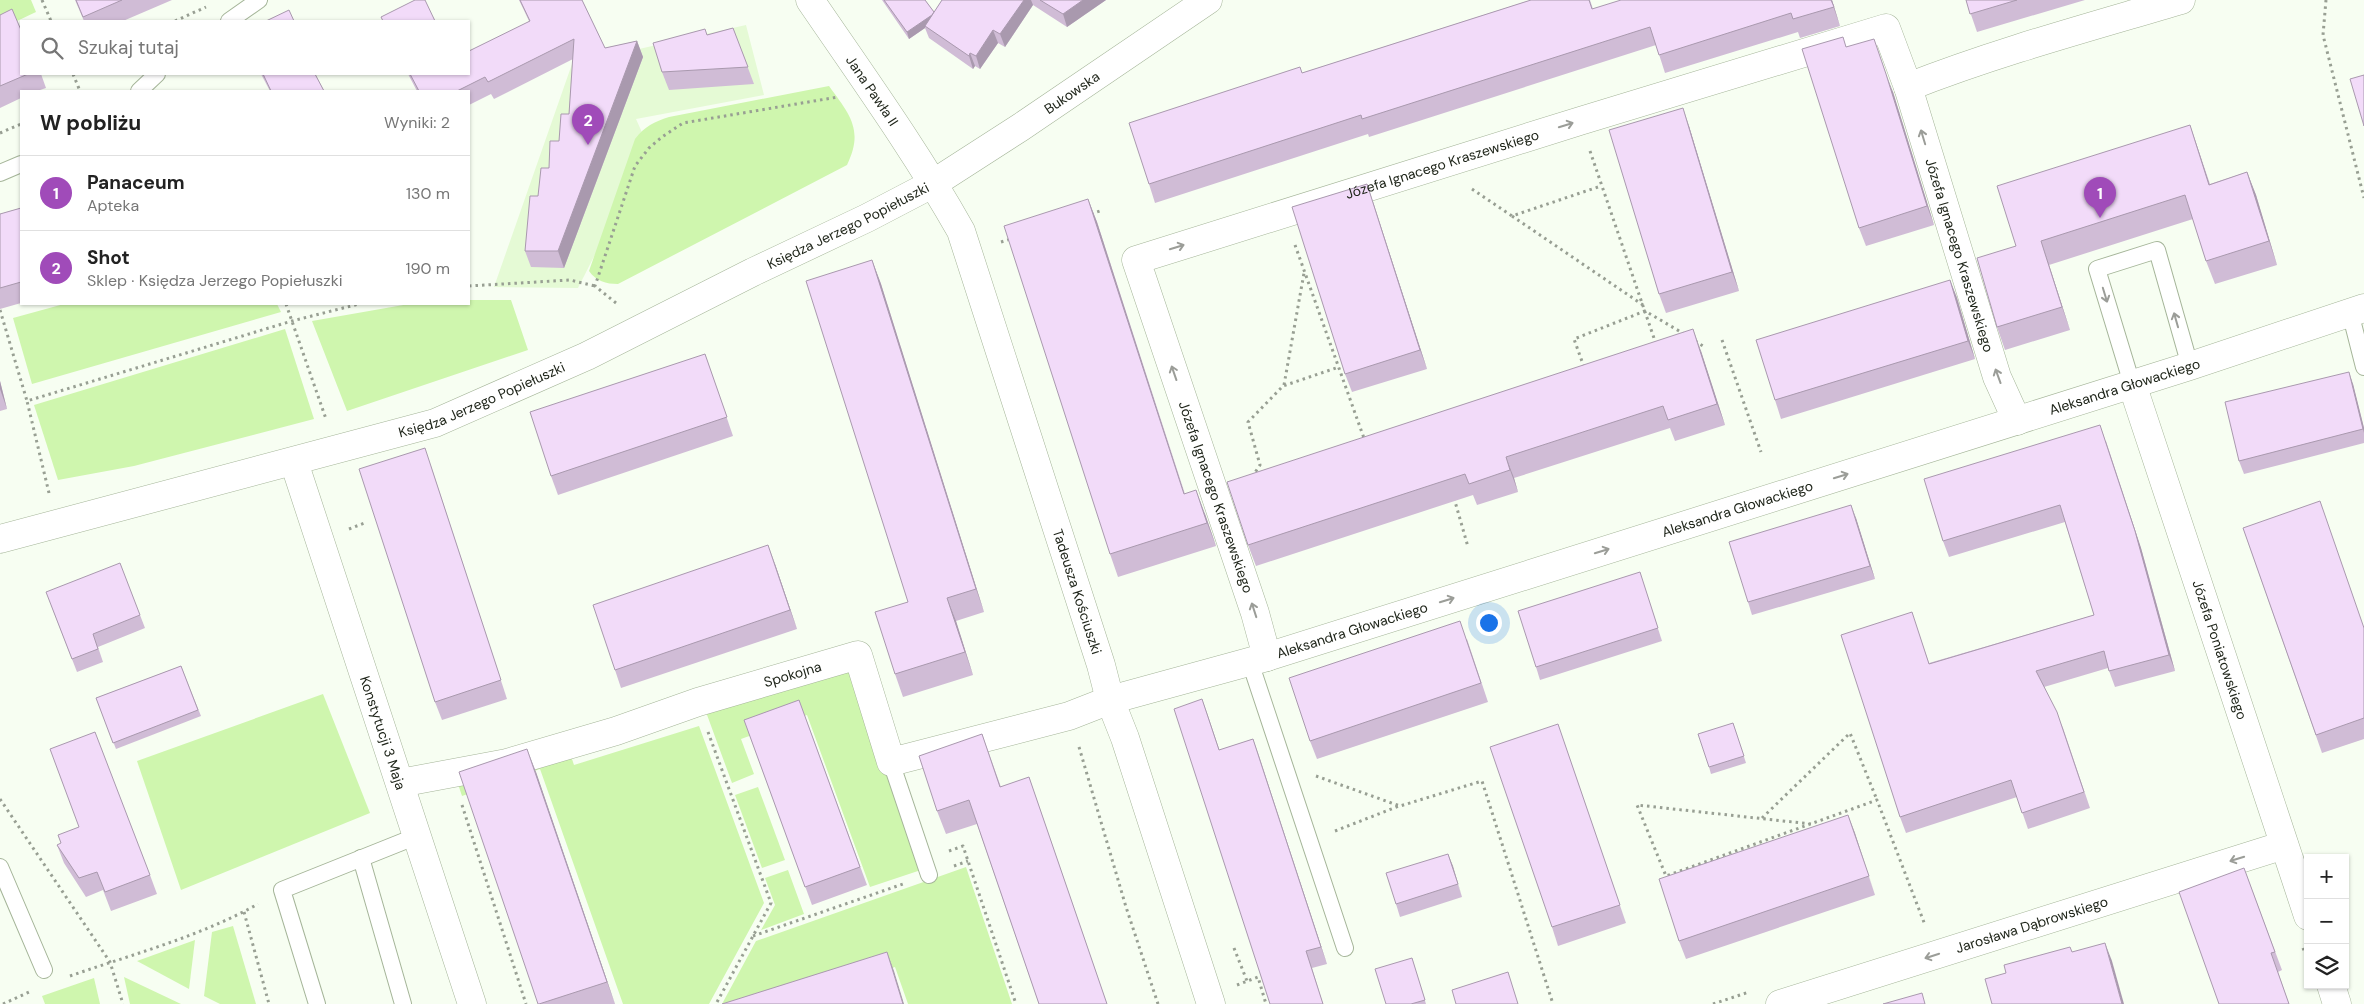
<!DOCTYPE html>
<html lang="pl">
<meta charset="utf-8">
<style>
body{margin:0;font-family:"DM Sans",sans-serif;background:#f2f2f2;color:#222}
.controls{position:absolute;right:15px;bottom:15px;display:grid;overflow:hidden;border-radius:0px;box-shadow:0 1px 4px #0004}
.controls button{width:45px;height:45px;display:grid;place-items:center;padding:0;border:0;border-bottom:1px solid #e0e0e0;background:#fff;color:#222;font:25px sans-serif}
.you{position:absolute;left:1488px;top:622px;width:18px;height:18px;margin:-12px;border:4px solid #fff;border-radius:50%;background:#1a73e8;box-shadow:0 0 0 8px #1a73e833}
.badge{display:grid;place-items:center;width:32px;height:32px;border-radius:50%;background:#a04bb9;color:#fff;font-size:16px;font-weight:700}
.pin{position:absolute;translate:-50% -41px;filter:drop-shadow(0 1px 2px #0008)}
.pin::after{content:'';position:absolute;top:26px;width:18px;height:15px;background:inherit;clip-path:polygon(0 0,100% 0,50% 100%)}
.list{margin:0;padding:0;list-style:none}
h2{display:flex;justify-content:space-between;align-items:center;height:65px;margin:0;padding:0 20px;font-size:21px}
h2 small{font-size:16px;font-weight:400;color:#767676}
.list li{display:grid;grid-template-columns:32px 1fr auto;gap:15px;align-items:center;box-sizing:border-box;height:75px;padding:0 20px;border-top:1px solid #e0e0e0}
.list b{display:block;font-size:19px;white-space:nowrap}
.list p{margin:0;font-size:16px;white-space:nowrap;color:#767676}
.list em{font-size:16px;font-style:normal;color:#767676}
.icon{flex:none;width:28px;height:28px;fill:none;stroke:currentColor;stroke-width:2;stroke-linecap:round;stroke-linejoin:round}
.map{position:relative;flex:none;width:2364px;height:1004px;overflow:hidden}
.search{position:absolute;background:#fff;box-shadow:0 1px 4px #0004;left:20px;top:20px;width:450px;height:55px;display:flex;align-items:center;gap:12px;box-sizing:border-box;padding:0 18px;border-radius:0px;color:#767676;font-size:19px}
.panel{position:absolute;background:#fff;box-shadow:0 1px 4px #0004;left:20px;top:90px;width:450px;height:215px;border-radius:0px}
.map>svg:first-child{display:block}
.built{fill:#e5fad5}
.green{fill:#cff6ae}
.lines{fill:none;stroke-linecap:round;stroke-linejoin:round}
.service-casing{stroke:#a5b599;stroke-width:18}
.minor-casing{stroke:#a5b599;stroke-width:29}
.tertiary-casing{stroke:#a5b599;stroke-width:29}
.path{stroke:#989f93;stroke-width:3;stroke-dasharray:2.5 4;stroke-linecap:butt}
.service{stroke:#fff;stroke-width:16}
.minor{stroke:#fff;stroke-width:28}
.tertiary{stroke:#fff;stroke-width:28}
.wall{fill:#d0bcd6}
.shaded-wall{fill:#a999ae}
.building{fill:#f2dbf9;stroke:#a999ae}
.oneway{stroke:#9b9d98}
.labels{text-anchor:middle;stroke-width:4.5;stroke-linejoin:round;paint-order:stroke}
.street-label{font-size:14px;fill:#20261b;stroke:#fff}
</style>
<div class="map">
<svg width="2364" height="1004" viewBox="0 0 2364 1004">
<rect width="100%" height="100%" fill="#f7fef2"/>
<!-- built -->
<path class="built" d="M746 25 764 95 636 119 649 148 578 288 494 287 572 64Z"/>
<!-- green -->
<g class="green">
<path d="M0 0H31L36 12 0 29Z"/>
<path d="M829 86C850 115 864 130 847 165L618 284C606 284 596 281 589 271L635 139C645 126 654 122 669 117Z"/>
<path d="M469 300H511L528 350 347 411 312 321 409 304H469Z"/>
<path d="M64 304H277L281 312 32 384 13 318Z"/>
<path d="M285 329 314 419 134 466 58 480 34 405Z"/>
<path d="M848 648 921 870 870 887 807 715 741 739 754 774 732 783 699 693Z"/>
<path d="M323 694 370 813 181 890 137 761Z"/>
<path d="M699 726 764 903 709 1004H623L540 769 462 796 458 784 565 738 574 765Z"/>
<path d="M758 787 785 860 762 868 735 795Z"/>
<path d="M966 867 1012 1004H908L895 967 774 1004H722L756 941Z"/>
<path d="M788 870 804 914 761 930 775 905 765 878Z"/>
<path d="M233 926 256 1004H220L204 996 212 932Z"/>
<path d="M195 940 189 989 137 961Z"/>
<path d="M124 977 181 1004H130Z"/>
<path d="M94 978 100 1004H45L42 996Z"/>
</g>
<g class="lines">
<defs>
<g id="service">
<path d="M229 21 259 0"/>
<path d="M139 91 157 74"/>
<path d="M0 173 21 164"/>
<path d="M2350 312 2364 367"/>
<path d="M2132 384 2097 269 2157 250 2190 366"/>
<path d="M1250 662 1345 948"/>
<path d="M891 762 929 875"/>
<path d="M361 858 403 1004"/>
<path d="M0 867 44 970"/>
<path d="M317 1004 282 890 417 836"/>
</g>
<g id="minor">
<path id="s1" d="M810 0C862 76 916 151 961 231L1101 665 1110 700 1125 738 1211 1004"/>
<path id="s2" d="M1908 87 1997 377 2017 421"/>
<path id="s3" d="M2132 384 2308 916"/>
<path id="s4" d="M1267 657 1255 613 1136 260 1580 121 1886 28 1908 87C1997 52 2090 27 2181 0"/>
<path id="s5" d="M400 783 507 763 616 731 698 702 858 655 891 762 1069 716 1110 700 1267 657 2190 366 2364 308"/>
<path d="M2331 985 2337 1004"/>
<path id="s6" d="M1780 1004 2284 845"/>
</g>
<g id="tertiary">
<path id="s7" d="M294 462 472 1004"/>
<path id="s8" d="M0 539 435 423 587 356 753 272 867 218 934 183 1021 127 1208 0"/>
</g>
</defs>
<!-- service casing -->
<use href="#service" class="service-casing"/>
<!-- minor casing -->
<use href="#minor" class="minor-casing"/>
<!-- tertiary casing -->
<use href="#tertiary" class="tertiary-casing"/>
<!-- path -->
<g class="path">
<path d="M42 0 51 21"/>
<path d="M2326 0 2323 35 2364 198"/>
<path d="M175 21 206 7"/>
<path d="M73 74 80 91"/>
<path d="M0 133 21 124"/>
<path d="M1590 151 1656 344"/>
<path d="M1472 189 1512 216 1601 186"/>
<path d="M1091 214 1100 211"/>
<path d="M1512 216 1643 305"/>
<path d="M1001 242 1011 239"/>
<path d="M1295 245 1365 441"/>
<path d="M469 286 570 280 595 286"/>
<path d="M616 303 595 286 635 166 649 148 662 137 683 123 838 97"/>
<path d="M286 304 326 419"/>
<path d="M0 310 27 401"/>
<path d="M1722 340 1761 452"/>
<path d="M1695 341 1703 346"/>
<path d="M1584 367 1574 339 1645 311 1686 335"/>
<path d="M1284 385 1304 273"/>
<path d="M1252 477 1260 465 1248 422 1283 386 1339 367"/>
<path d="M49 493 27 401 292 321 359 304"/>
<path d="M1454 498 1468 547"/>
<path d="M349 529 367 522"/>
<path d="M708 732 771 903 716 1004"/>
<path d="M1079 747 1126 907 1158 1004"/>
<path d="M1316 776 1400 806 1482 781 1553 1004"/>
<path d="M0 799 110 962 123 1004"/>
<path d="M462 805 526 1004"/>
<path d="M1762 818 1850 733 1877 800"/>
<path d="M1811 824 1637 805 1666 876 1877 800 1925 925"/>
<path d="M1335 831 1399 806"/>
<path d="M949 851 963 846 1016 1004"/>
<path d="M954 866 968 861"/>
<path d="M244 912 269 1004"/>
<path d="M753 936 903 884"/>
<path d="M1234 948 1247 981"/>
<path d="M2303 948 2308 961"/>
<path d="M70 976C133 954 199 937 258 904"/>
<path d="M1237 985 1258 977 1266 1004"/>
<path d="M3 1004 29 992"/>
<path d="M1713 1004 1749 992"/>
</g>
<!-- service -->
<use href="#service" class="service"/>
<!-- minor -->
<use href="#minor" class="minor"/>
<!-- tertiary -->
<use href="#tertiary" class="tertiary"/>
</g>
<!-- wall -->
<g class="wall">
<path d="M75 0H172L123 21H84Z"/>
<path d="M519 0H582L605 48 637 41 643 57 564 268 531 267 525 251 538 196 569 114 573 59 494 99 491 94 469 105V91H417L408 74H469L529 21Z"/>
<path d="M882 0H925L934 12 942 0H1106L1067 27 1033 5 1005 47 998 43 980 69 975 66 973 69 929 38 925 28 909 39Z"/>
<path d="M1531 0H1590L1593 9 1832 0 1840 26 1800 38 1798 32 1665 73 1656 45 1369 137 1368 134 1155 203 1149 184 1302 73Z"/>
<path d="M1966 0H2085L1977 32Z"/>
<path d="M0 15 21 74H41L46 88 37 91H21V98L0 108Z"/>
<path d="M733 28 754 84 669 90 662 72 707 35Z"/>
<path d="M1847 47 1893 92 1934 225 1866 246 1859 228Z"/>
<path d="M261 74H315L324 91H270Z"/>
<path d="M2190 125 2210 184 2247 172 2256 195 2277 265 2215 284 2206 261 2193 219 2049 265 2070 330 2005 350 1997 327 2016 246Z"/>
<path d="M1689 126 1739 291 1666 313 1659 294Z"/>
<path d="M1088 199 1097 222 1185 494 1205 514 1216 546 1118 577 1110 554Z"/>
<path d="M1373 202 1427 369 1352 392 1345 374Z"/>
<path d="M21 208V303L0 309V214Z"/>
<path d="M872 260 881 284 984 612 956 621 973 675 903 697 895 674 908 602Z"/>
<path d="M1950 280 1957 298 1975 359 1781 419 1775 400Z"/>
<path d="M1701 351 1725 425 1675 441 1670 428 1514 478 1518 492 1477 505 1473 495 1256 566 1248 545Z"/>
<path d="M705 354 733 436 558 495 551 476Z"/>
<path d="M0 381 7 409 0 411Z"/>
<path d="M2353 384 2364 428V443L2244 474 2239 461Z"/>
<path d="M2106 441 2141 548 2175 671 2115 687 2108 668 2044 687 2063 728 2090 808 2028 829 2017 797 1906 833 1900 817 1917 628 1929 663 2094 615 2065 522 1949 557 1943 541Z"/>
<path d="M431 466 507 699 442 720 435 702Z"/>
<path d="M1856 518 1875 579 1752 615 1748 602Z"/>
<path d="M2243 528 2364 627V739L2322 753Z"/>
<path d="M775 564 797 629 621 688 615 670Z"/>
<path d="M1644 585 1662 641 1540 680 1536 667Z"/>
<path d="M51 605 140 615 145 628 98 647 103 662 77 672Z"/>
<path d="M1467 639 1488 702 1317 759 1310 741Z"/>
<path d="M181 666 201 716 116 749 96 698Z"/>
<path d="M1202 699 1219 750 1253 739 1327 964 1312 968 1323 1004H1270Z"/>
<path d="M799 700 867 885 812 905 744 720Z"/>
<path d="M1733 723 1746 763 1711 774 1709 767Z"/>
<path d="M982 734 1001 787 1029 777 1107 1004H1039L977 824 946 834 937 811Z"/>
<path d="M1564 742 1626 923 1558 946 1552 927Z"/>
<path d="M536 772 615 1004H538Z"/>
<path d="M1848 815 1875 895 1686 959 1679 941Z"/>
<path d="M57 845 150 875 157 894 111 911 103 890 86 897 64 863Z"/>
<path d="M1448 854 1462 897 1400 917 1396 904Z"/>
<path d="M2244 868 2282 970 2278 972 2289 1004H2219Z"/>
<path d="M1412 958 1426 1004H1386Z"/>
</g>
<!-- shaded-wall -->
<g class="shaded-wall">
<path d="M1024 0H1031L1033 5 1005 47 1000 34Z"/>
<path d="M1083 0H1106L1067 27 1063 14Z"/>
<path d="M1831 0H1832L1840 26Z"/>
<path d="M935 13 925 26V28L909 39 907 32Z"/>
<path d="M993 30 998 43 980 69 976 56Z"/>
<path d="M637 41 643 57 564 268 558 251Z"/>
<path d="M970 53 975 66 973 69 969 56Z"/>
<path d="M1886 74 1893 92 1934 225 1927 206Z"/>
<path d="M1683 108 1689 126 1739 291 1732 272Z"/>
<path d="M2190 125 2198 149 2217 208 2209 185Z"/>
<path d="M2247 172 2256 195 2277 265 2269 241Z"/>
<path d="M1367 184 1373 202 1427 369 1420 350Z"/>
<path d="M1088 199 1097 222 1192 518 1184 494Z"/>
<path d="M2041 241 2049 265 2070 330 2062 307Z"/>
<path d="M872 260 881 284 984 612 976 589Z"/>
<path d="M1950 280 1957 298 1975 359 1968 341Z"/>
<path d="M1693 329 1701 351 1725 425 1717 404Z"/>
<path d="M2349 372 2353 384 2364 428V433Z"/>
<path d="M0 381 7 409 0 389Z"/>
<path d="M2100 425 2141 548 2175 671 2169 655Z"/>
<path d="M1506 457 1514 478 1518 492 1510 470Z"/>
<path d="M1196 490 1205 514 1216 546 1207 523Z"/>
<path d="M1851 505 1856 518 1875 579 1870 566Z"/>
<path d="M768 545 775 564 797 629 790 610Z"/>
<path d="M947 598 956 621 973 675 965 652Z"/>
<path d="M1202 699 1208 716 1225 767 1219 750Z"/>
<path d="M1253 739 1259 756 1327 964 1321 947Z"/>
<path d="M527 749 536 772 615 1004 607 982Z"/>
<path d="M1848 815 1855 833 1875 895 1869 876Z"/>
<path d="M1448 854 1453 866 1462 897 1458 884Z"/>
<path d="M2105 943 2112 961 2124 1004H2122Z"/>
<path d="M887 952 894 971 904 1004H903Z"/>
</g>
<!-- building -->
<g class="building">
<path d="M76 0H122L83 17Z"/>
<path d="M415 0H425L435 21H383L381 17Z"/>
<path d="M520 0H582L605 48 637 41 558 251H525L530 196H538L541 168H549L550 141H559L561 114H569L574 39 488 82 485 77 457 91H419L410 74H469V51L530 21Z"/>
<path d="M884 0H925L934 12 932 15 907 32Z"/>
<path d="M942 0H1024L1000 34 993 30 976 56 970 53 969 56 925 26Z"/>
<path d="M1040 0H1083L1063 14Z"/>
<path d="M1531 0H1589L1592 9 1621 0H1831L1834 7 1793 19 1791 13 1659 55 1650 27 1362 119 1361 115 1149 184 1129 123 1300 67 1302 73Z"/>
<path d="M1966 0H2017L1970 14Z"/>
<path d="M12 9 21 30V74H28L0 86V15Z"/>
<path d="M289 10 294 21H266Z"/>
<path d="M733 28 748 67 662 72 653 43 705 29 707 35Z"/>
<path d="M1843 37 1846 47 1874 39 1886 74 1927 206 1859 228 1802 49Z"/>
<path d="M263 74H315L324 91H271Z"/>
<path d="M2364 75V126L2350 79Z"/>
<path d="M1683 108 1732 272 1659 294 1609 130Z"/>
<path d="M2190 125 2209 185 2247 172 2269 241 2206 261 2185 195 2041 241 2062 307 1997 327 1977 258 2016 246 1997 186Z"/>
<path d="M1367 184 1420 350 1345 374 1292 207Z"/>
<path d="M1088 199 1184 494 1196 490 1207 523 1110 554 1004 226Z"/>
<path d="M21 208V282L0 288V214Z"/>
<path d="M872 260 976 589 947 598 965 652 895 674 875 612 908 602 806 281Z"/>
<path d="M1950 280 1968 341 1775 400 1756 340Z"/>
<path d="M1693 329 1717 404 1668 420 1663 406 1506 457 1510 470 1469 484 1465 474 1248 545 1227 482Z"/>
<path d="M705 354 727 417 551 476 530 412Z"/>
<path d="M2349 372 2363 429 2239 461 2225 402Z"/>
<path d="M2100 425 2135 531 2169 655 2109 671 2104 651 2036 671 2057 712 2084 792 2022 813 2011 780 1900 817 1841 635 1912 612 1929 664 2094 615 2060 505 1943 541 1924 479Z"/>
<path d="M425 448 501 680 435 702 359 469Z"/>
<path d="M2320 501 2364 628V718L2316 735 2243 528Z"/>
<path d="M1851 505 1870 566 1748 602 1729 542Z"/>
<path d="M768 545 790 610 615 670 593 605Z"/>
<path d="M120 563 140 615 93 634 98 649 72 659 46 592Z"/>
<path d="M1640 572 1658 628 1536 667 1518 611Z"/>
<path d="M1460 621 1481 683 1310 741 1289 678Z"/>
<path d="M181 666 198 710 113 743 96 698Z"/>
<path d="M1202 699 1219 750 1253 739 1321 947 1306 951 1323 1004H1270L1174 709Z"/>
<path d="M799 700 860 867 805 887 744 720Z"/>
<path d="M1733 723 1744 756 1709 767 1698 734Z"/>
<path d="M1558 724 1620 905 1552 927 1490 747Z"/>
<path d="M95 732 150 875 105 892 97 872 79 878 57 845 61 843 58 835 79 827 50 749Z"/>
<path d="M982 734 1000 787 1029 777 1107 1004H1039L969 800 937 811 919 756Z"/>
<path d="M527 749 607 982 539 1004H538L459 772Z"/>
<path d="M1848 815 1869 876 1679 941 1659 879Z"/>
<path d="M1448 854 1458 884 1396 904 1386 873Z"/>
<path d="M2244 868 2275 952 2271 953 2289 1004H2219L2179 892Z"/>
<path d="M2105 943 2122 1004H1992L1985 979 2006 973 2004 965 2070 947 2072 952Z"/>
<path d="M887 952 903 1004H722Z"/>
<path d="M1412 958 1425 1000 1411 1004H1386L1375 969Z"/>
<path d="M1508 972 1518 1004H1456L1452 990Z"/>
<path d="M1922 993 1925 1004H1883Z"/>
</g>
<!-- one-way arrows -->
<defs><path id="oneway-shaft" d="M-6 0H5M1.5-3L5.5 0L1.5 3" fill="none" stroke-width="1.6" stroke-linecap="round" stroke-linejoin="round" transform="scale(1.25)"/></defs>
<g class="oneway">
<use href="#oneway-shaft" transform="translate(1566 125) rotate(-17)"/>
<use href="#oneway-shaft" transform="translate(1923 137) rotate(-107)"/>
<use href="#oneway-shaft" transform="translate(1177 247) rotate(-17)"/>
<use href="#oneway-shaft" transform="translate(2105 295) rotate(73)"/>
<use href="#oneway-shaft" transform="translate(2176 320) rotate(-106)"/>
<use href="#oneway-shaft" transform="translate(1174 373) rotate(-109)"/>
<use href="#oneway-shaft" transform="translate(1998 376) rotate(-110)"/>
<use href="#oneway-shaft" transform="translate(1841 476) rotate(-17)"/>
<use href="#oneway-shaft" transform="translate(1602 551) rotate(-17)"/>
<use href="#oneway-shaft" transform="translate(1447 600) rotate(-17)"/>
<use href="#oneway-shaft" transform="translate(1254 610) rotate(-108)"/>
<use href="#oneway-shaft" transform="translate(2237 859) rotate(163)"/>
<use href="#oneway-shaft" transform="translate(1932 956) rotate(162)"/>
</g>
<g class="labels">
<!-- street labels -->
<g class="street-label">
<text dy="5" stroke="none"><textPath href="#s1" startOffset="110">Jana Pawła II</textPath></text>
<text dy="5" stroke="none"><textPath href="#s8" startOffset="1169">Bukowska</textPath></text>
<text dy="5" stroke="none"><textPath href="#s4" startOffset="739">Józefa Ignacego Kraszewskiego</textPath></text>
<text dy="5" stroke="none"><textPath href="#s8" startOffset="908">Księdza Jerzego Popiełuszki</textPath></text>
<text dy="5" stroke="none"><textPath href="#s2" startOffset="176">Józefa Ignacego Kraszewskiego</textPath></text>
<text dy="5" stroke="none"><textPath href="#s5" startOffset="1878">Aleksandra Głowackiego</textPath></text>
<text dy="5" stroke="none"><textPath href="#s8" startOffset="502">Księdza Jerzego Popiełuszki</textPath></text>
<text transform="translate(1216 497) rotate(71)" y="5">Józefa Ignacego Kraszewskiego</text>
<text dy="5" stroke="none"><textPath href="#s5" startOffset="1472">Aleksandra Głowackiego</textPath></text>
<text dy="5" stroke="none"><textPath href="#s1" startOffset="655">Tadeusza Kościuszki</textPath></text>
<text dy="5" stroke="none"><textPath href="#s5" startOffset="1068">Aleksandra Głowackiego</textPath></text>
<text dy="5" stroke="none"><textPath href="#s3" startOffset="280">Józefa Poniatowskiego</textPath></text>
<text dy="5" stroke="none"><textPath href="#s5" startOffset="408">Spokojna</textPath></text>
<text dy="5" stroke="none"><textPath href="#s7" startOffset="285">Konstytucji 3 Maja</textPath></text>
<text dy="5" stroke="none"><textPath href="#s6" startOffset="264">Jarosława Dąbrowskiego</textPath></text>
</g>
</g>
</svg>
<div class="controls">
<button>+</button>
<button>−</button>
<button><svg class="icon" aria-label="layers" viewBox="0 0 24 24"><path d="M12 4l9 5-9 5-9-5zM3 14l9 5 9-5"/></svg></button>
</div>
<div class="you"></div>
<div class="pin badge" style="left:2100px;top:218px">1</div>
<div class="pin badge" style="left:588px;top:145px">2</div>
<div class="search"><svg class="icon" aria-label="search" viewBox="0 0 24 24"><circle cx="10" cy="10" r="6"/><path d="M15 15l6 6"/></svg>Szukaj tutaj</div>
<section class="panel">
<h2>W pobliżu<small>Wyniki: 2</small></h2>
<ul class="list">
<li><span class="badge">1</span><div><b>Panaceum</b><p>Apteka</p></div><em>130 m</em></li>
<li><span class="badge">2</span><div><b>Shot</b><p>Sklep · Księdza Jerzego Popiełuszki</p></div><em>190 m</em></li>
</ul>
</section>
</div>
